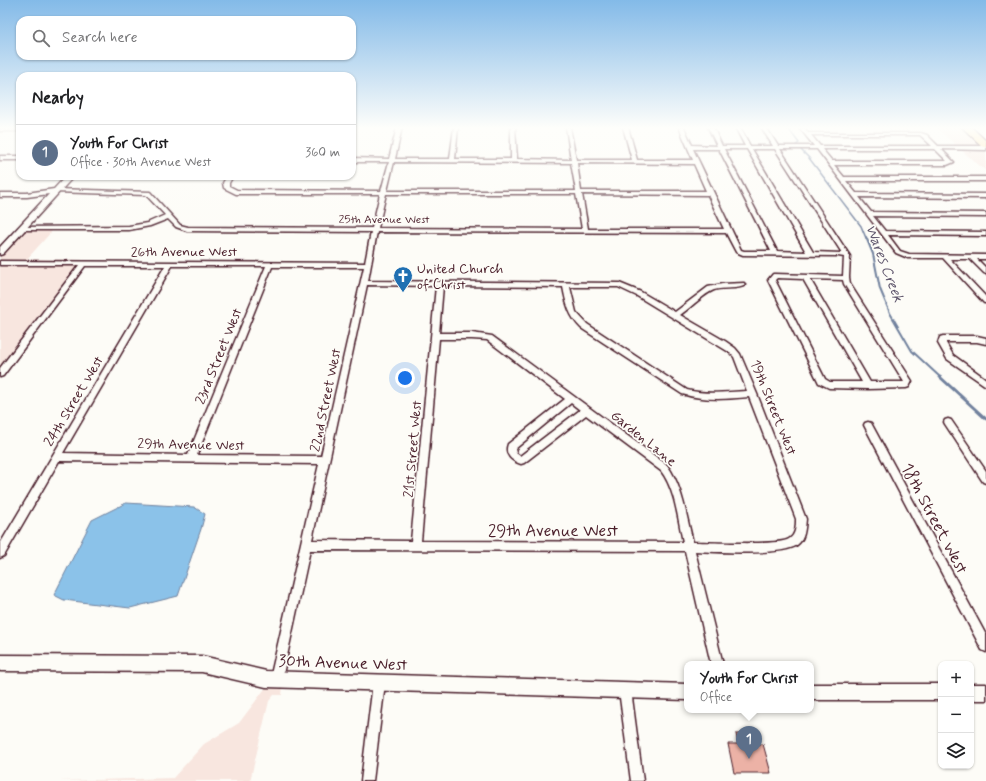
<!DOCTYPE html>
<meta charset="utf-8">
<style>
body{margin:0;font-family:Mynerve,sans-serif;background:#f2f2f2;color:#202124}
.controls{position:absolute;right:12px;bottom:12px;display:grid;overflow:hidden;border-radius:8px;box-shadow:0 1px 3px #0004}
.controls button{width:36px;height:36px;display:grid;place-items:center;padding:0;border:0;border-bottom:1px solid #e0e0e0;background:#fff;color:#202124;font:20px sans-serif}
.you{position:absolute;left:405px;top:378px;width:14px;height:14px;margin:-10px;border:3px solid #fff;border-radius:50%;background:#1a73e8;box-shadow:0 0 0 6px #1a73e833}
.badge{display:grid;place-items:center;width:26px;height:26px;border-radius:50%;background:#d93025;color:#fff;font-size:13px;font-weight:700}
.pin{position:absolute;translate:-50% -33px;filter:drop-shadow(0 1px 2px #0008)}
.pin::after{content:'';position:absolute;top:21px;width:14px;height:12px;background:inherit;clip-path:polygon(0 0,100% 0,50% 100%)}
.popup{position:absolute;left:684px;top:661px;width:130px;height:52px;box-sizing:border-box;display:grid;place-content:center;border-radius:8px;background:#fff;filter:drop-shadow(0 1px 3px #0005);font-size:13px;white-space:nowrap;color:#757577}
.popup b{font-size:15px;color:#202124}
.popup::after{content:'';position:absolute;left:50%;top:100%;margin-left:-8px;border:8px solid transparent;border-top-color:#fff}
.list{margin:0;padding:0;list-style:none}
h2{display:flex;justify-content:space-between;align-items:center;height:52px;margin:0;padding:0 16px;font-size:17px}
h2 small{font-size:13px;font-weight:400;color:#757577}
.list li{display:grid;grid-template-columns:26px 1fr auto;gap:12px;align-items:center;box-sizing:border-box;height:56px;padding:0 16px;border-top:1px solid #e0e0e0}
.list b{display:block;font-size:15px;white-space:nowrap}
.list p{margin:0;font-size:13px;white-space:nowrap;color:#757577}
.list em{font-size:13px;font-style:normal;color:#757577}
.icon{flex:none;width:22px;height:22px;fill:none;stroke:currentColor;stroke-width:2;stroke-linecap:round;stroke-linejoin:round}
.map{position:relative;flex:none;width:986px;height:781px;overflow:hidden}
.search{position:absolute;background:#fff;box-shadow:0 1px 3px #0004;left:16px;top:16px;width:340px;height:44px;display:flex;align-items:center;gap:10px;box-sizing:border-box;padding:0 14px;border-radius:12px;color:#757577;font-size:15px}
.panel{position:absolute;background:#fff;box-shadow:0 1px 3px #0004;left:16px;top:72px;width:340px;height:108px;border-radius:12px}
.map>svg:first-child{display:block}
.built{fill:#f8e6df}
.water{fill:#8bc2e9;stroke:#71819d}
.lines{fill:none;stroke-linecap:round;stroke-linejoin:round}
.stream-far2{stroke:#71819d;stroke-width:1.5}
.stream-far1{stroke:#71819d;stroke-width:2}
.stream{stroke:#71819d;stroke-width:3}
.building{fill:#ecb2a6;stroke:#4a1f2b}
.street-casing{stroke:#4a1f2b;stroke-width:3}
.secondary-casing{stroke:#4a1f2b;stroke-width:3}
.primary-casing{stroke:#4a1f2b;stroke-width:3}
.street{fill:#fdfcf7;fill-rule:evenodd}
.secondary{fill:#fdfcf7;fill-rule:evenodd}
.primary{fill:#fdde96;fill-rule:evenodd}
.labels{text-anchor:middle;stroke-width:3.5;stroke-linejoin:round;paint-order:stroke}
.far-street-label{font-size:12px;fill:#4a1f2b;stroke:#fdfcf7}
.street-label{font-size:14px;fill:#4a1f2b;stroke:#fdfcf7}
.poi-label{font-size:14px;fill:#4a1f2b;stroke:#fdfcf7;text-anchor:start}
.water-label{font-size:15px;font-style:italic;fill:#61586e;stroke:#fdfcf7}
.near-street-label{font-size:17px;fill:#4a1f2b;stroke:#fdfcf7}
</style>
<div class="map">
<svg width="986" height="781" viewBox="0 0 986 781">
<rect width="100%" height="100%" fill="#fdfcf7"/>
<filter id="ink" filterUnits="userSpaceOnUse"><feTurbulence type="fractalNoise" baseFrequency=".025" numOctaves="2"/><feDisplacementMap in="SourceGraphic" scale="8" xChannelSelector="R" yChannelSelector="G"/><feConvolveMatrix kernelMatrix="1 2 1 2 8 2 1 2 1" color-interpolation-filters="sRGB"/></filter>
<g filter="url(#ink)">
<!-- built -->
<g class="built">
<path d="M935 127H963L985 147H958Z"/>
<path d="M961 150H986V171Z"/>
<path d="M23 230H53L27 259 89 260H0V256Z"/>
<path d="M0 265H79L0 369Z"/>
<path d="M267 686 283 687 282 695H274L269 701 250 781H58L173 778 204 744 239 723Z"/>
</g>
<!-- water -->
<path class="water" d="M126 503 194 507 205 514 201 529 178 596 130 608 64 600 54 595 92 520Z"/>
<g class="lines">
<!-- stream-far2 -->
<path class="stream-far2" d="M787 127 799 143 796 145 809 158 861 226 866 238"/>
<!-- stream-far1 -->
<path class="stream-far1" d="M866 237 873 254 880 289 890 313 912 351 941 378"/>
<!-- stream -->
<path class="stream" d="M940 377 986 419"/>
</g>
<!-- building -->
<path class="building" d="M736 734H750L753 744H763L771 773H734L728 744H738Z"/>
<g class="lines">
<defs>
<g id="street">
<path d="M397 127H402L395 159H450L454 127H458L455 159H511V127H515L517 159 571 160 566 127H570L576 160H632L623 127H628L637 160H693L679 127H684L692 145 717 146 708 127H713L722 146H745L735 127H740L750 146H773L761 127H766L778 146H814L799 127H804L808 133H921L927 135 938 146H986V150L941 149 954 162 947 165H834L844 177H986V181H846L856 193 986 194V198L859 197 871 212 986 213V217L873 216 885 231 986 232V236L888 235 900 251 909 254 986 255V259H977L986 268V274L984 273 970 259H950L986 297V303H984L943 258H908L896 253 817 149H780L850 256 849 277 850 284 912 381 909 387 906 388 868 389 829 388 819 383 768 280 773 274H775L843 276 844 257 838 256 743 255 736 252 726 233 377 232 368 281 619 283 641 292 675 312 708 287 722 284 744 283 745 285C739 290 723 287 714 290 705 293 689 309 680 315L725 341 735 348 740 354 757 394 806 519C805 528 805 539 797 545 782 556 716 552 695 551L723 664H711L685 551 310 550 282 679 280 683 276 685 272 683 270 679 319 464 59 461 4 556 0 558V544L165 266H85L3 376 0 377V368L79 265H0V261L365 263 371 232 187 231 176 227 168 219 150 226 129 230H22L19 228 20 227 129 226 147 223 165 215 146 195 54 192V190L56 189 150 192 180 225 188 227 372 228 380 194H236L224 188 223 183 227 176H233L229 183V186L237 190 381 191 389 162H352V158L389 159ZM811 135H920L932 146H820ZM693 149H719L771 251H744L741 250ZM724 149H747L806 252 777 251ZM752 149H775L842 253 813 252ZM822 149H935L947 161H832ZM394 162 571 163 576 191H387ZM577 163 694 164 706 191H581ZM386 194H576L582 229 378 228ZM582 194 708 195 724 229H588ZM172 266H266L188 455 63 453ZM272 267H364L321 456 197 455ZM777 278 803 279 862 382H830L825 379 775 280ZM810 279 843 280 844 284 904 382H870ZM367 285 436 286 411 541 312 540ZM443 286 563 287C566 303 569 316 581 328L682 394C704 401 727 399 749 397L796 519C796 526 796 535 789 539 778 546 710 542 693 542 686 516 683 487 667 465L492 336 472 333H439ZM570 287H618L637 296 729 352 734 357 747 391C727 392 707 395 687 390L587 324 576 312ZM439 339H472L487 340 565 399 508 444C504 455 512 461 521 464L524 463 586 415 661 471C675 489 678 519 683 542L421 541ZM571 403 580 410 520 456 516 453 515 449Z"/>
<rect x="0" y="129" width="20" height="2"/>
<rect x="0" y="156" width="20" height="4"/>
<path d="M943 336H977L986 338V344L977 342H946V343L953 355 986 379V386L947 359 938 343 940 337Z"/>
<path d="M948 419 951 420 986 471V483L983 482 945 424 944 422 945 420Z"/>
<path d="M868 422 871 423 986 635V652L982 650 865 427 864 425 865 423Z"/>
<path d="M379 677 383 679 385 683 373 781H361L373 683 375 679Z"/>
<path d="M625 684 629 686 631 690 643 781H631L619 690 621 686Z"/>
</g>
<g id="secondary">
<path d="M66 176H74L3 254 0 255V247L49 194 27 197H0V193H27L54 189Z"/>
<path d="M0 655 202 656 266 671 687 684V700L266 687 202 672 0 671Z"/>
<rect x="811" y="684" width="130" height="16"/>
<rect x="971" y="684" width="15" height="16"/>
</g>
<path id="primary" d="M962 127H971L986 141V147H983Z"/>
</defs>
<!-- street casing -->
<use href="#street" class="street-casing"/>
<!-- secondary casing -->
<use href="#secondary" class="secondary-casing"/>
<!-- primary casing -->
<use href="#primary" class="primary-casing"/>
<!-- street -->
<use href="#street" class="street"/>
<!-- secondary -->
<use href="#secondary" class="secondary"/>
<!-- primary -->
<use href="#primary" class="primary"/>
</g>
</g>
<!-- sky -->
<linearGradient id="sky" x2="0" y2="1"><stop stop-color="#83bae8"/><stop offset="0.54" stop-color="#fefefb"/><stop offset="1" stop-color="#fefefb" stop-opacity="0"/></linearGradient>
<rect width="986" height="237" fill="url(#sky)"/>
<!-- icons -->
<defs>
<symbol id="church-pin" viewBox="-11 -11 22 30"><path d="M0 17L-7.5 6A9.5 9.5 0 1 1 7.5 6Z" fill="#1f6fb2" stroke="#fdfcf7"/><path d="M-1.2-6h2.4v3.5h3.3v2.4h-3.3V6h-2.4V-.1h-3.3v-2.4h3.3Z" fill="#fff"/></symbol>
</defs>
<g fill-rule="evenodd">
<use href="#church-pin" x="392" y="265" width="22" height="30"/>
</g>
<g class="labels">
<!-- far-street labels -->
<g class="far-street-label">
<text x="384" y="223">25th Avenue West</text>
</g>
<!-- street labels -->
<g class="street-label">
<text x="184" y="256">26th Avenue West</text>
<text transform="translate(218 356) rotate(-68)" y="5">23rd Street West</text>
<text transform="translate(325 400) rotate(-78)" y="5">22nd Street West</text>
<text transform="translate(73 401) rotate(-59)" y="5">24th Street West</text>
<text transform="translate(774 407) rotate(68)" y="5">19th Street West</text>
<text transform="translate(644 438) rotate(39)" y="5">Garden Lane</text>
<text transform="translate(191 444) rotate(1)" y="5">29th Avenue West</text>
<text transform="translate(412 449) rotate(-85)" y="5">21st Street West</text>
</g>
<!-- poi labels -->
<g class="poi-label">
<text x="417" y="273">United Church<tspan x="417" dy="16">of Christ</tspan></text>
</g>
<!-- water labels -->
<g class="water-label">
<text transform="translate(885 263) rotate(69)" y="5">Wares Creek</text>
</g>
<!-- near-street labels -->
<g class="near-street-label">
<text transform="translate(935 518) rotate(62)" y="6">18th Street West</text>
<text x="553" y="536">29th Avenue West</text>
<text transform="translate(343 662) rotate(2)" y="6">30th Avenue West</text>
</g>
</g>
</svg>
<div class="controls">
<button>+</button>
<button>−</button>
<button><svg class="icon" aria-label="layers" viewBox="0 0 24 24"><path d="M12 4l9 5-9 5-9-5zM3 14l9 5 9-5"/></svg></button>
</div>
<div class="you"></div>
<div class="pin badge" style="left:749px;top:759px;background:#5c6f8a">1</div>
<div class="popup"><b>Youth For Christ</b>Office</div>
<div class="search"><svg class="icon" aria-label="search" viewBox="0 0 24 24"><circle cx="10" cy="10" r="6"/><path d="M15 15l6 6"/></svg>Search here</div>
<section class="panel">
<h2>Nearby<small></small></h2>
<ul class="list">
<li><span class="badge" style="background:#5c6f8a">1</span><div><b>Youth For Christ</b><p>Office · 30th Avenue West</p></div><em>360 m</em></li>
</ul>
</section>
</div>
